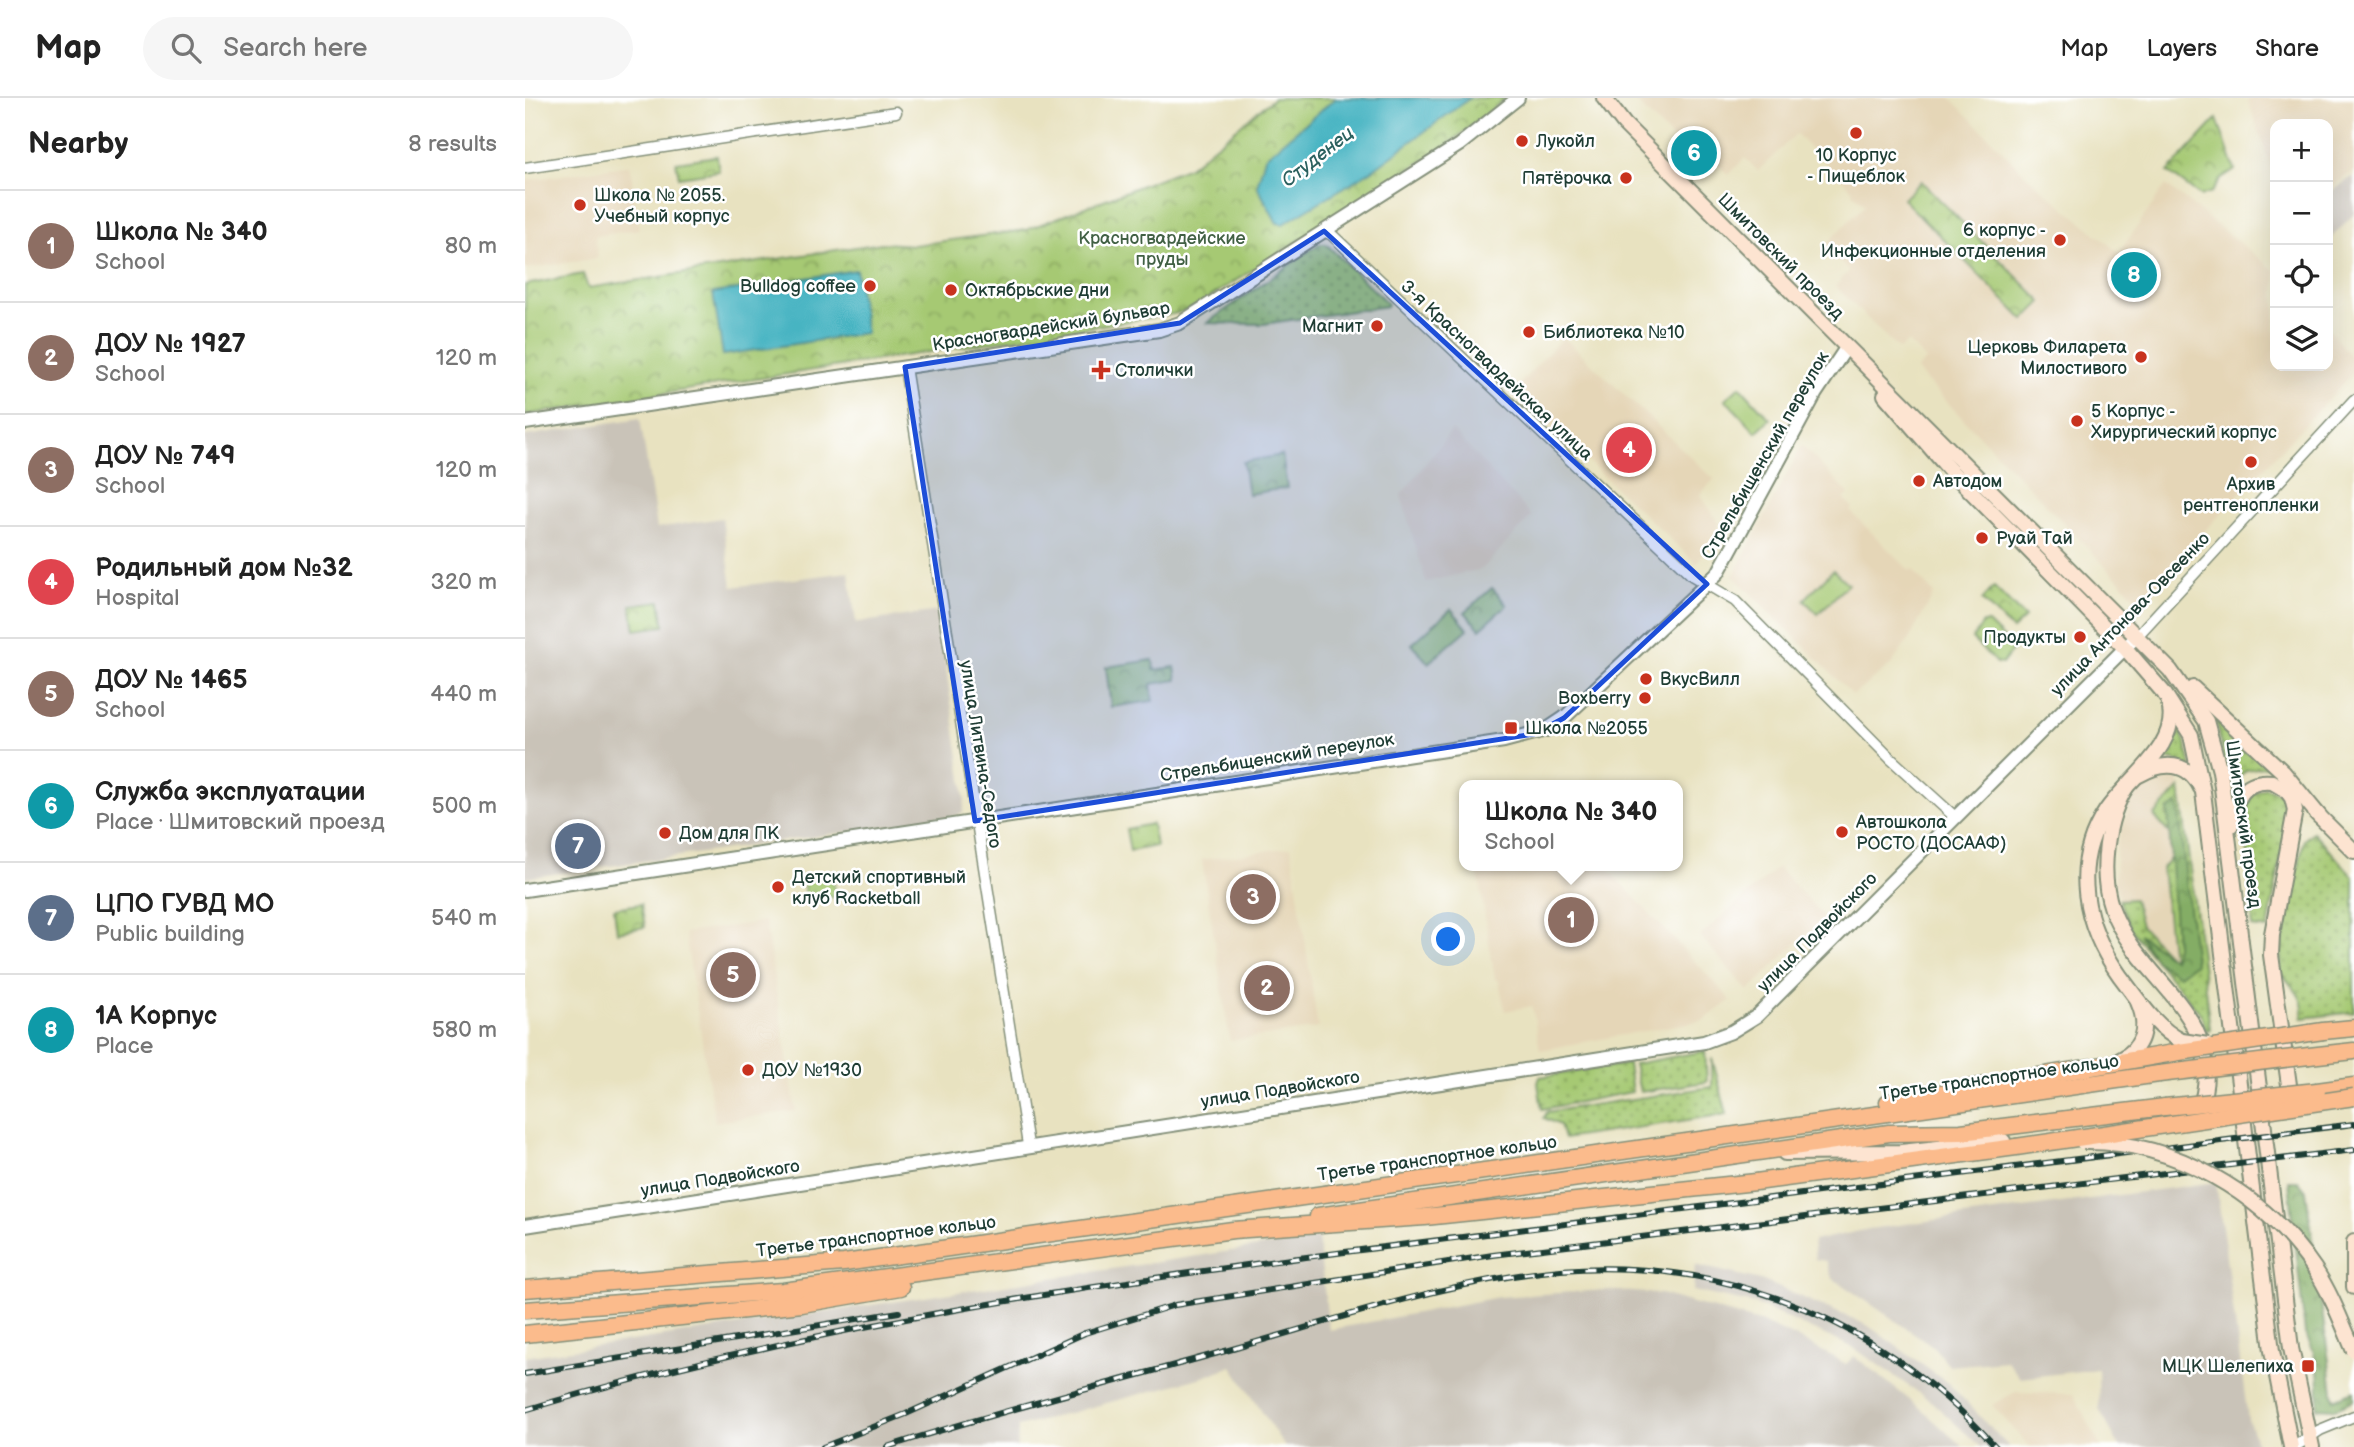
<!DOCTYPE html>
<meta charset="utf-8">
<style>
body{margin:0;font-family:"Balsamiq Sans",sans-serif;background:#f6f6f6;color:#222}
.controls{position:absolute;right:21px;top:21px;display:grid;overflow:hidden;border-radius:14px;box-shadow:0 7px 28px #0002}
.controls button{width:63px;height:63px;display:grid;place-items:center;padding:0;border:0;border-bottom:2px solid #e0e0e0;background:#fff;color:#222;font:35px sans-serif}
.you{position:absolute;left:924px;top:842px;width:24px;height:24px;margin:-18px;border:5px solid #fff;border-radius:50%;background:#1a73e8;box-shadow:0 0 0 10px #1a73e833}
.badge{display:grid;place-items:center;width:46px;height:46px;border-radius:50%;background:#1a73e8;color:#fff;font-size:23px;font-weight:700}
.pin{position:absolute;translate:-50% -50%;border:4px solid #fff;box-shadow:0 2px 7px #0006}
.popup{position:absolute;left:934px;top:682px;width:224px;height:91px;box-sizing:border-box;display:grid;place-content:center;border-radius:14px;background:#fff;filter:drop-shadow(0 2px 5px #0005);font-size:23px;white-space:nowrap;color:#767676}
.popup b{font-size:26px;color:#222}
.popup::after{content:'';position:absolute;left:50%;top:100%;margin-left:-14px;border:14px solid transparent;border-top-color:#fff}
.list{margin:0;padding:0;list-style:none}
h2{display:flex;justify-content:space-between;align-items:center;height:91px;margin:0;padding:0 28px;font-size:30px}
h2 small{font-size:23px;font-weight:400;color:#767676}
.list li{display:grid;grid-template-columns:46px 1fr auto;gap:21px;align-items:center;box-sizing:border-box;height:112px;padding:0 28px;border-top:2px solid #e0e0e0}
.list b{display:block;font-size:26px;white-space:nowrap}
.list p{margin:0;font-size:23px;white-space:nowrap;color:#767676}
.list em{font-size:23px;font-style:normal;color:#767676}
.icon{flex:none;width:38px;height:38px;fill:none;stroke:currentColor;stroke-width:2;stroke-linecap:round;stroke-linejoin:round}
.map{position:relative;flex:none;width:1829px;height:1349px;overflow:hidden}
header{display:flex;align-items:center;gap:42px;box-sizing:border-box;height:98px;padding:0 35px;background:#fff;border-bottom:2px solid #e0e0e0}
header strong{font-size:33px}
nav{display:flex;gap:38px;margin-inline-start:auto;font-size:24px}
.search{width:490px;height:63px;background:#f6f6f6;display:flex;align-items:center;gap:18px;box-sizing:border-box;padding:0 24px;border-radius:38px;color:#767676;font-size:26px}
main{display:flex}
aside{flex:1;background:#fff}
.map>svg:first-child{display:block}
.built{fill:#e5d6b7}
.industrial{fill:#c9c3b8}
.grass{fill:url(#grass-dots);stroke:#628354;stroke-width:2}
.forest{fill:url(#forest-crowns);stroke:#52754c;stroke-width:2}
.park{fill:url(#park-crowns);stroke:#628354;stroke-width:2}
.pitch{fill:#a6c973;stroke:#628354;stroke-width:2}
.water{fill:#46b4c2;stroke:#32787b;stroke-width:2}
.lines{fill:none;stroke-linecap:round;stroke-linejoin:round}
.minor-casing{stroke:#84907a;stroke-width:13}
.tertiary-casing{stroke:#84907a;stroke-width:16}
.secondary-casing{stroke:#84907a;stroke-width:18}
.primary-casing{stroke:#84907a;stroke-width:19}
.minor{stroke:#fff;stroke-width:10}
.tertiary{stroke:#fff;stroke-width:12}
.secondary{stroke:#fde4d1;stroke-width:14}
.primary{stroke:#fbbb8c;stroke-width:16}
.rail-casing{stroke:#1f3d34;stroke-width:6}
.rail{stroke:#fff;stroke-width:3.5;stroke-dasharray:10;stroke-linecap:butt}
.secondary-bridge-casing{stroke:#84907a;stroke-width:18;stroke-linecap:butt}
.primary-bridge-casing{stroke:#84907a;stroke-width:19;stroke-linecap:butt}
.secondary-bridge{stroke:#fde4d1;stroke-width:14}
.primary-bridge{stroke:#fbbb8c;stroke-width:16}
.marked{fill:#1d4ed8;fill-opacity:0.2;stroke:#1d4ed8;stroke-width:5;stroke-linejoin:round}
.poi-dot{fill:#c8321e;stroke:#fff;stroke-width:2.5}
.labels{text-anchor:middle;stroke-width:5;stroke-linejoin:round;paint-order:stroke}
.poi-label{font-size:18px;fill:#1f3d34;stroke:#fff;text-anchor:start}
.park-label{font-size:18px;fill:#416044;stroke:#fff}
.street-label{font-size:18px;fill:#1f3d34;stroke:#fff}
.water-label{font-size:19px;font-style:italic;fill:#2b615f;stroke:#fff}
</style>
<header>
<strong>Map</strong>
<div class="search"><svg class="icon" aria-label="search" viewBox="0 0 24 24"><circle cx="10" cy="10" r="6"/><path d="M15 15l6 6"/></svg>Search here</div>
<nav><a>Map</a><a>Layers</a><a>Share</a></nav>
</header>
<main>
<aside>
<h2>Nearby<small>8 results</small></h2>
<ul class="list">
<li><span class="badge" style="background:#8d6e63">1</span><div><b>Школа № 340</b><p>School</p></div><em>80 m</em></li>
<li><span class="badge" style="background:#8d6e63">2</span><div><b>ДОУ № 1927</b><p>School</p></div><em>120 m</em></li>
<li><span class="badge" style="background:#8d6e63">3</span><div><b>ДОУ № 749</b><p>School</p></div><em>120 m</em></li>
<li><span class="badge" style="background:#e0444e">4</span><div><b>Родильный дом №32</b><p>Hospital</p></div><em>320 m</em></li>
<li><span class="badge" style="background:#8d6e63">5</span><div><b>ДОУ № 1465</b><p>School</p></div><em>440 m</em></li>
<li><span class="badge" style="background:#0f9aa8">6</span><div><b>Служба эксплуатации</b><p>Place · Шмитовский проезд</p></div><em>500 m</em></li>
<li><span class="badge" style="background:#5c6f8a">7</span><div><b>ЦПО ГУВД МО</b><p>Public building</p></div><em>540 m</em></li>
<li><span class="badge" style="background:#0f9aa8">8</span><div><b>1А Корпус</b><p>Place</p></div><em>580 m</em></li>
</ul>
</aside>
<div class="map">
<svg width="1829" height="1349" viewBox="0 0 1829 1349">
<defs>
<pattern id="grass-dots" width="8" height="8" patternUnits="userSpaceOnUse" patternTransform="scale(1.75)"><rect width="8" height="8" fill="#a6c973"/><path d="M2 2h.1M6 6h.1" fill="none" stroke="#87a45f" stroke-width="1.8" stroke-linecap="round"/></pattern>
<pattern id="forest-crowns" width="20" height="18" patternUnits="userSpaceOnUse" patternTransform="scale(1.75)"><rect width="20" height="18" fill="#84ad65"/><path d="M2 6a3 3 0 1 1 6 0M12 15a3 3 0 1 1 6 0" fill="none" stroke="#6b8e54"/></pattern>
<pattern id="park-crowns" width="20" height="18" patternUnits="userSpaceOnUse" patternTransform="scale(1.75)"><rect width="20" height="18" fill="#a6c973"/><path d="M2 6a3 3 0 1 1 6 0M12 15a3 3 0 1 1 6 0" fill="none" stroke="#87a45f"/></pattern>
</defs>
<rect width="100%" height="100%" fill="#fff"/>
<filter id="ink" filterUnits="userSpaceOnUse"><feTurbulence type="fractalNoise" baseFrequency=".0143" numOctaves="2"/><feDisplacementMap in="SourceGraphic" scale="14" xChannelSelector="R" yChannelSelector="G"/><feConvolveMatrix kernelMatrix="1 2 1 2 8 2 1 2 1" color-interpolation-filters="sRGB"/></filter>
<filter id="wash" filterUnits="userSpaceOnUse"><feTurbulence type="fractalNoise" baseFrequency=".00686" numOctaves="4" result="noise"/><feDisplacementMap in="SourceGraphic" scale="28" xChannelSelector="R" yChannelSelector="G"/><feGaussianBlur stdDeviation="1.57" result="paint"/><feColorMatrix in="noise" values="0 0 0 0 0 0 0 0 0 0 0 0 0 0 0 0 0 1.4 0 .05"/><feComposite in="paint" operator="in"/></filter>
<g filter="url(#wash)">
<rect width="100%" height="100%" fill="#e8e2c0"/>
<!-- built -->
<g class="built">
<path d="M1107 0H1426L1502 78 1594 155 1641 87 1750 173V268H1803V230L1829 263V274L1614 503 1391 272 1401 262 1383 244 1374 252 1310 188 1324 173 1299 148 1340 107 1327 94 1328 92 1271 36 1233 73 1220 60 1203 77 1190 63 1192 60 1163 32 1151 44Z"/>
<path d="M1722 0H1829V73L1803 91V26H1750V79Z"/>
<path d="M105 67 114 131 70 138 73 160 0 171V83Z"/>
<path d="M1038 239 1189 381 1175 397 1195 426 1172 466 988 293Z"/>
<path d="M927 332 1007 418 957 471 901 484 876 397Z"/>
<path d="M1277 347 1324 396 1319 401 1328 410 1325 413 1385 473 1387 471 1409 496 1383 543 1365 568 1328 597 1208 478Z"/>
<path d="M1643 674 1652 676 1655 690 1630 718 1655 748 1637 770 1648 862 1616 828 1609 801 1594 802 1590 784 1592 747 1606 702 1633 676Z"/>
<path d="M766 749 793 930 705 943 677 762Z"/>
<path d="M952 768H1080L1206 902 1179 922 1015 952 1007 908 980 913 974 883 970 881Z"/>
<path d="M1253 769 1299 819 1223 893 1175 838Z"/>
<path d="M240 823 271 1013 190 1024 160 835Z"/>
<path d="M1490 1294 1548 1296 1576 1349H1505L1467 1307Z"/>
</g>
<!-- industrial -->
<g class="industrial">
<path d="M1829 78V116L1803 143V95Z"/>
<path d="M115 320 132 430 197 420 207 489 324 474 331 525 413 513 440 702 438 715 427 719 0 780V338Z"/>
<path d="M1691 1084 1723 1321 1733 1349H1595L1574 1311 1573 1271 1495 1280 1482 1263 1424 1268 1408 1248 1307 1180 1301 1163 1290 1161 1288 1143 1344 1131Z"/>
<path d="M793 1140 804 1232 974 1199 1080 1192 1136 1196 1238 1225 1273 1240 1321 1266 1329 1258 1395 1310 1438 1349H760L707 1268 678 1279 493 1329 492 1349H0V1259Z"/>
<path d="M1170 1167 1236 1182 1342 1227 1424 1286 1484 1349H1456L1408 1305 1329 1250 1230 1206 1168 1193Z"/>
</g>
<!-- grass -->
<g class="grass">
<path d="M794 146H801L862 205 861 208 738 226 682 225Z"/>
<path d="M1649 620 1661 646 1667 673 1648 661 1625 663Z"/>
<path d="M1691 623 1744 668 1721 672 1704 689Z"/>
<path d="M1655 690 1685 931 1681 932 1676 916 1605 831 1594 802 1609 801 1616 828 1647 861 1637 770 1655 748 1629 718Z"/>
<path d="M1740 690 1758 696 1763 718 1743 831 1727 829 1729 794 1717 714 1730 694Z"/>
<path d="M1788 734 1829 779V914L1777 920C1782 900 1767 889 1755 874L1756 853 1779 742Z"/>
<path d="M1180 953 1182 984 1115 994 1109 966Z"/>
<path d="M1187 960 1202 1016 1039 1041 1035 1027 1019 1020 1022 1014 1187 989Z"/>
<path d="M1103 966 1107 994 1017 1011 1013 985 1015 979Z"/>
</g>
<!-- forest -->
<g class="forest">
<path d="M1653 706 1670 865 1654 877 1631 863 1614 836 1648 861 1651 848 1643 712Z"/>
<path d="M1764 1083H1773L1781 1093 1809 1301 1829 1293V1302L1809 1311 1792 1310C1796 1284 1794 1258 1780 1236Z"/>
</g>
<!-- park -->
<g class="park">
<path d="M749 0H981L924 46 668 210 649 216 0 317V187L58 176 63 190 357 145 389 147 501 132 664 69Z"/>
<path d="M1692 21 1710 72 1695 82 1687 94 1675 98 1643 74Z"/>
<path d="M192 58 194 73 154 79 151 64Z"/>
<path d="M1396 83 1517 204 1499 222 1378 101Z"/>
<path d="M757 357 762 390 723 396 718 364Z"/>
<path d="M1469 489 1500 520 1487 532 1457 502Z"/>
<path d="M967 490 982 507 955 531 940 514Z"/>
<path d="M135 503 139 528 110 532 106 507Z"/>
<path d="M628 562 629 572 650 569 652 582 626 586 628 603 586 609 581 569Z"/>
<path d="M627 726 631 748 605 753 601 731Z"/>
<path d="M306 773 311 798 282 804 277 779Z"/>
<path d="M116 806 120 829 92 834 89 810Z"/>
</g>
<!-- pitch -->
<g class="pitch">
<path d="M1215 288 1245 321 1231 334 1200 301Z"/>
<path d="M1308 472 1323 486 1293 516 1279 502Z"/>
<path d="M926 511 943 531 903 565 887 546Z"/>
<path d="M1458 525H1463L1489 550 1477 566 1472 565 1447 541Z"/>
</g>
<!-- water -->
<g class="water">
<path d="M811 0H945L846 73 758 126 752 125 732 88 740 59Z"/>
<path d="M331 172 341 235 198 257 188 195Z"/>
</g>
</g>
<g filter="url(#ink)">
<g class="lines">
<defs>
<g id="minor">
<path d="M0 70 371 14"/>
<path d="M799 133 807 137 1168 478 1210 503 1366 661 1430 719"/>
<path d="M380 269 503 1047"/>
<path d="M1612 538 1829 302"/>
<path d="M1769 1349 1795 1332 1829 1318"/>
</g>
<g id="tertiary">
<path d="M0 325 634 232 655 225 934 47 993 0"/>
<path d="M0 792 979 643 1021 632 1039 620 1193 475 1291 295 1321 250"/>
<path d="M0 1128 1179 944 1206 934 1232 918 1612 538"/>
</g>
<g id="secondary">
<path d="M1079 0 1099 26 1645 572 1681 623 1695 673 1766 1250 1787 1349"/>
<path d="M1360 297 1424 371 1600 550 1639 595 1666 637 1678 694 1747 1253 1766 1349"/>
<path d="M1668 590 1758 674 1795 719"/>
<path d="M1643 602C1659 646 1601 682 1581 713 1545 767 1560 829 1595 878 1612 900 1631 931 1657 943"/>
<path d="M1614 677C1638 663 1663 663 1676 690"/>
<path d="M1602 688C1581 720 1574 775 1587 811 1611 879 1695 913 1679 995 1676 1011 1666 1019 1650 1021"/>
<path d="M1760 690 1767 700 1770 712 1747 836 1746 857 1765 994 1773 1004"/>
<path d="M1790 714 1829 753"/>
<path d="M1706 727C1710 702 1717 681 1747 684L1766 695"/>
<path d="M1593 963C1618 951 1624 929 1613 904"/>
<path d="M1260 1055 1376 1054 1478 1043"/>
<path d="M1829 1144V1189"/>
</g>
<g id="primary">
<path d="M1798 933 1829 930"/>
<path d="M1784 958 1829 953"/>
<path d="M1792 993 1829 988"/>
<path d="M1363 1004 1654 954"/>
<path d="M793 1118 1364 1035 1436 1034 1640 1009"/>
<path d="M0 1191 319 1165 1634 976"/>
<path d="M0 1212 258 1193 708 1132 900 1119 1231 1084 1491 1049"/>
<path d="M0 1236 277 1206 376 1189"/>
</g>
</defs>
<!-- minor casing -->
<use href="#minor" class="minor-casing"/>
<!-- tertiary casing -->
<use href="#tertiary" class="tertiary-casing"/>
<!-- secondary casing -->
<use href="#secondary" class="secondary-casing"/>
<!-- primary casing -->
<use href="#primary" class="primary-casing"/>
<!-- minor -->
<use href="#minor" class="minor"/>
<!-- tertiary -->
<use href="#tertiary" class="tertiary"/>
<!-- secondary -->
<use href="#secondary" class="secondary"/>
<!-- primary -->
<use href="#primary" class="primary"/>
<defs>
<g id="rail">
<path d="M0 1276 374 1214"/>
<path d="M0 1312C315 1217 644 1176 970 1135 1256 1099 1543 1062 1829 1026"/>
<path d="M298 1349 381 1316 560 1235 650 1207 968 1157 1829 1052"/>
<path d="M362 1349C477 1312 595 1283 711 1250 802 1224 894 1193 988 1178 1173 1147 1346 1211 1471 1349"/>
</g>
</defs>
<!-- rail casing -->
<use href="#rail" class="rail-casing"/>
<!-- rail -->
<use href="#rail" class="rail"/>
<defs>
<g id="secondary-bridge">
<path d="M1657 943 1683 947"/>
<path d="M1558 1044C1649 1042 1739 1096 1789 1170 1806 1195 1817 1225 1829 1253"/>
</g>
<g id="primary-bridge">
<path d="M1654 954 1798 933"/>
<path d="M1634 976 1784 958"/>
<path d="M1640 1009 1792 993"/>
<path d="M1491 1049 1829 999"/>
</g>
</defs>
<!-- secondary-bridge casing -->
<use href="#secondary-bridge" class="secondary-bridge-casing"/>
<!-- primary-bridge casing -->
<use href="#primary-bridge" class="primary-bridge-casing"/>
<!-- secondary-bridge -->
<use href="#secondary-bridge" class="secondary-bridge"/>
<!-- primary-bridge -->
<use href="#primary-bridge" class="primary-bridge"/>
</g>
</g>
<!-- marked area -->
<path class="marked" d="M799 133 1182 486 1039 620 1009 636 450 723 380 269 655 225Z"/>
<!-- markers -->
<g class="poi-dot">
<circle cx="1331" cy="35" r="7"/>
<circle cx="997" cy="43" r="7"/>
<circle cx="1101" cy="80" r="7"/>
<circle cx="55" cy="107" r="7"/>
<circle cx="1535" cy="142" r="7"/>
<circle cx="345" cy="188" r="7"/>
<circle cx="426" cy="192" r="7"/>
<circle cx="852" cy="228" r="7"/>
<circle cx="1004" cy="234" r="7"/>
<circle cx="1616" cy="259" r="7"/>
<path d="M572.5 261.5h7v7h7v7h-7v7h-7v-7h-7v-7h7z"/>
<circle cx="1552" cy="323" r="7"/>
<circle cx="1726" cy="364" r="7"/>
<circle cx="1394" cy="383" r="7"/>
<circle cx="1457" cy="440" r="7"/>
<circle cx="1555" cy="539" r="7"/>
<circle cx="1121" cy="581" r="7"/>
<circle cx="1120" cy="600" r="7"/>
<rect x="979" y="623" width="14" height="14" rx="3.5"/>
<circle cx="1317" cy="734" r="7"/>
<circle cx="140" cy="735" r="7"/>
<circle cx="253" cy="789" r="7"/>
<circle cx="223" cy="972" r="7"/>
<rect x="1776" y="1261" width="14" height="14" rx="3.5"/>
</g>
<g class="labels">
<!-- poi labels -->
<g class="poi-label">
<text x="1011" y="49">Лукойл</text>
<text x="1331" y="63" text-anchor="middle">10 Корпус<tspan x="1331" dy="21">- Пищеблок</tspan></text>
<text x="1087" y="86" text-anchor="end">Пятёрочка</text>
<text x="69" y="103">Школа № 2055.<tspan x="69" dy="21">Учебный корпус</tspan></text>
<text x="1521" y="138" text-anchor="end">6 корпус -<tspan x="1521" dy="21">Инфекционные отделения</tspan></text>
<text x="331" y="194" text-anchor="end">Bulldog coffee</text>
<text x="440" y="198">Октябрьские дни</text>
<text x="838" y="234" text-anchor="end">Магнит</text>
<text x="1018" y="240">Библиотека №10</text>
<text x="1602" y="255" text-anchor="end">Церковь Филарета<tspan x="1602" dy="21">Милостивого</tspan></text>
<text x="590" y="278">Столички</text>
<text x="1566" y="319">5 Корпус -<tspan x="1566" dy="21">Хирургический корпус</tspan></text>
<text x="1408" y="389">Автодом</text>
<text x="1726" y="392" text-anchor="middle">Архив<tspan x="1726" dy="21">рентгенопленки</tspan></text>
<text x="1471" y="446">Руай Тай</text>
<text x="1541" y="545" text-anchor="end">Продукты</text>
<text x="1135" y="587">ВкусВилл</text>
<text x="1106" y="606" text-anchor="end">Boxberry</text>
<text x="1000" y="636">Школа №2055</text>
<text x="1331" y="730">Автошкола<tspan x="1331" dy="21">РОСТО (ДОСААФ)</tspan></text>
<text x="154" y="741">Дом для ПК</text>
<text x="267" y="785">Детский спортивный<tspan x="267" dy="21">клуб Racketball</tspan></text>
<text x="237" y="978">ДОУ №1930</text>
<text x="1769" y="1274" text-anchor="end">МЦК Шелепиха</text>
</g>
<!-- park labels -->
<g class="park-label">
<text x="637" y="146">Красногвардейские<tspan x="637" dy="21">пруды</tspan></text>
</g>
<!-- street labels -->
<g class="street-label">
<text transform="translate(1256 158) rotate(45)" y="6">Шмитовский проезд</text>
<text transform="translate(526 228) rotate(-9)" y="6">Красногвардейский бульвар</text>
<text transform="translate(972 272) rotate(43)" y="6">3-я Красногвардейская улица</text>
<text transform="translate(1240 357) rotate(-60)" y="6">Стрельбищенский переулок</text>
<text transform="translate(1605 516) rotate(-46)" y="6">улица Антонова-Овсеенко</text>
<text transform="translate(456 656) rotate(81)" y="6">улица Литвина-Седого</text>
<text transform="translate(752 659) rotate(-9)" y="6">Стрельбищенский переулок</text>
<text transform="translate(1719 726) rotate(82)" y="6">Шмитовский проезд</text>
<text transform="translate(1292 834) rotate(-45)" y="6">улица Подвойского</text>
<text transform="translate(1474 979) rotate(-8)" y="6">Третье транспортное кольцо</text>
<text transform="translate(755 991) rotate(-9)" y="6">улица Подвойского</text>
<text transform="translate(912 1060) rotate(-8)" y="6">Третье транспортное кольцо</text>
<text transform="translate(195 1080) rotate(-9)" y="6">улица Подвойского</text>
<text transform="translate(351 1138) rotate(-7)" y="6">Третье транспортное кольцо</text>
</g>
<!-- water labels -->
<g class="water-label">
<text transform="translate(792 58) rotate(-38)" y="7">Студенец</text>
</g>
</g>
</svg>
<div class="controls">
<button>+</button>
<button>−</button>
<button><svg class="icon" aria-label="locate" viewBox="0 0 24 24"><circle cx="12" cy="12" r="6"/><path d="M12 2v4M12 18v4M2 12h4M18 12h4"/></svg></button>
<button><svg class="icon" aria-label="layers" viewBox="0 0 24 24"><path d="M12 4l9 5-9 5-9-5zM3 14l9 5 9-5"/></svg></button>
</div>
<div class="you"></div>
<div class="pin badge" style="left:1046px;top:822px;background:#8d6e63">1</div>
<div class="popup"><b>Школа № 340</b>School</div>
<div class="pin badge" style="left:742px;top:890px;background:#8d6e63">2</div>
<div class="pin badge" style="left:728px;top:799px;background:#8d6e63">3</div>
<div class="pin badge" style="left:1104px;top:352px;background:#e0444e">4</div>
<div class="pin badge" style="left:208px;top:877px;background:#8d6e63">5</div>
<div class="pin badge" style="left:1169px;top:55px;background:#0f9aa8">6</div>
<div class="pin badge" style="left:53px;top:748px;background:#5c6f8a">7</div>
<div class="pin badge" style="left:1609px;top:177px;background:#0f9aa8">8</div>
</div>
</main>
